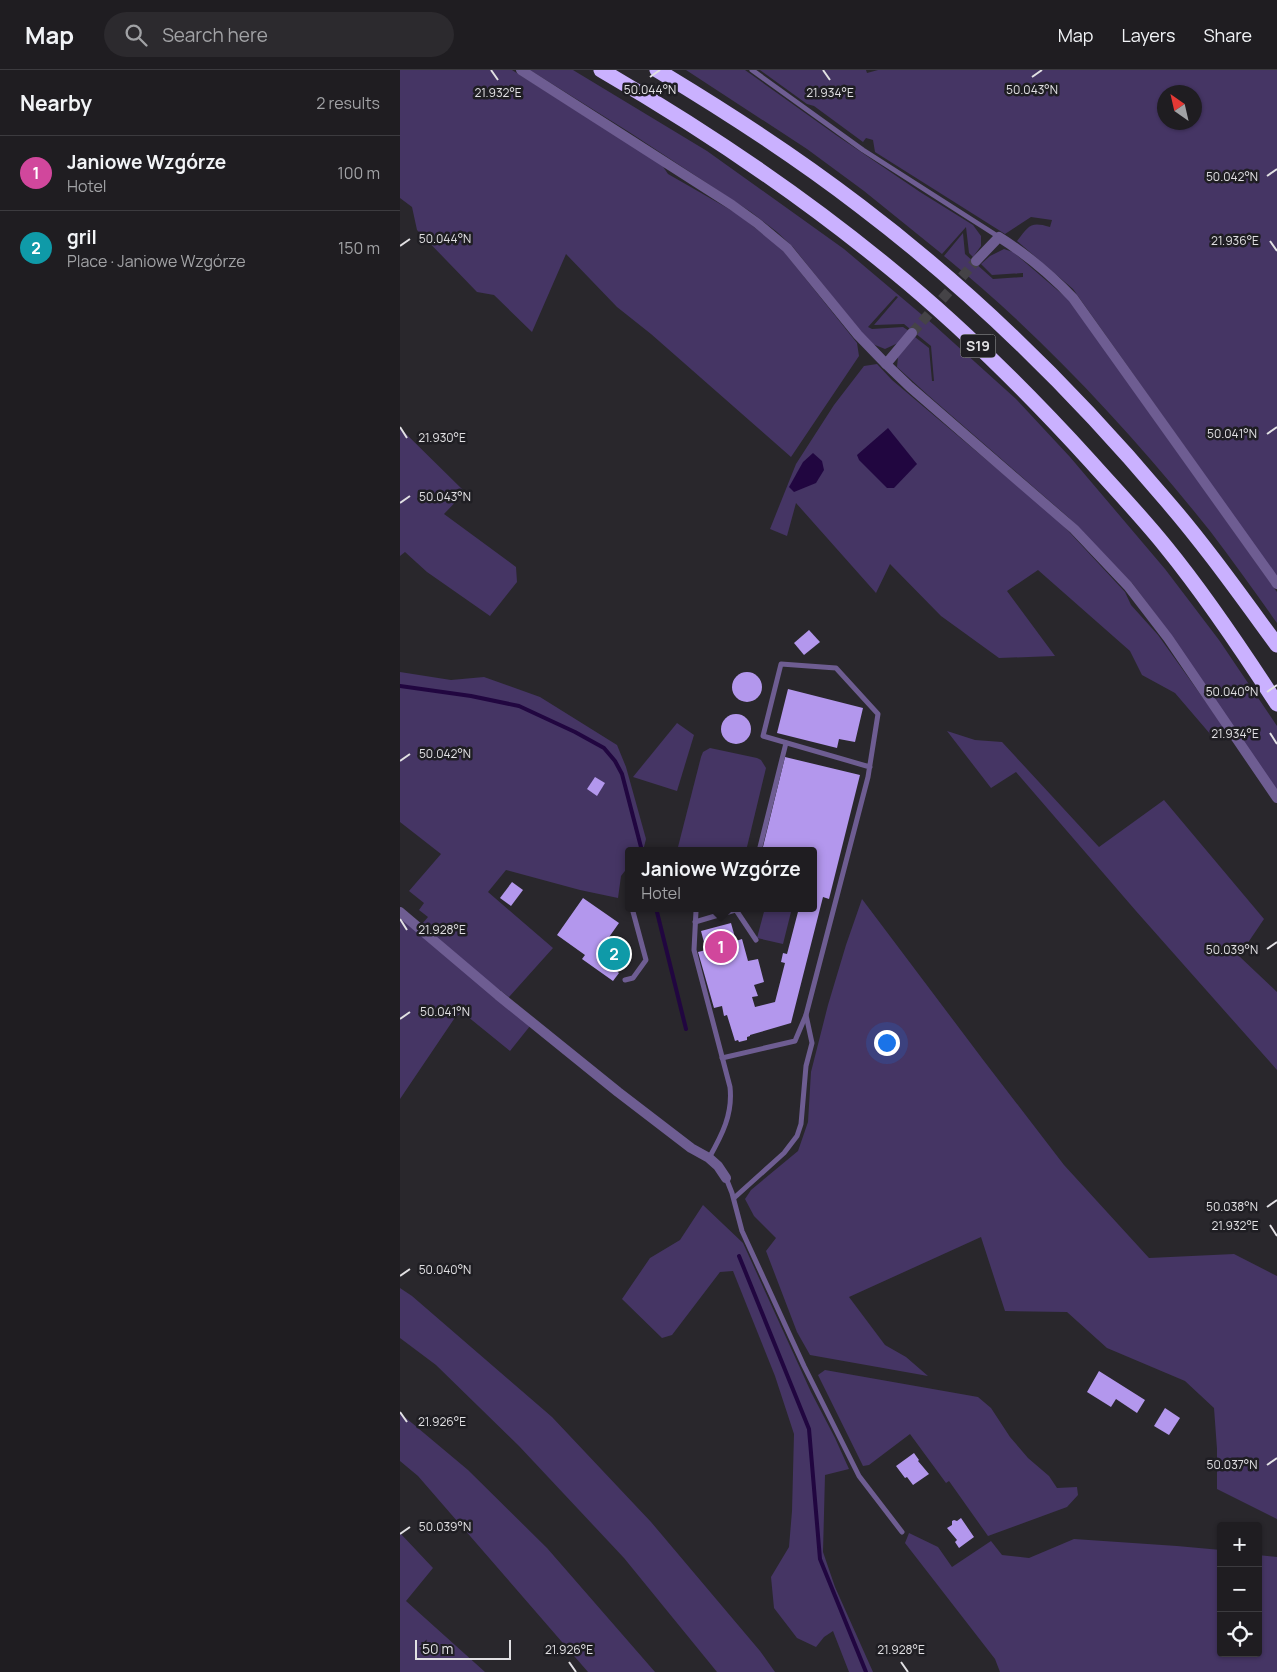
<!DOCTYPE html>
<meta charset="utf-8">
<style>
body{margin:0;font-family:Manrope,sans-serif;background:#2c2a2e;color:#f1f3f6}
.controls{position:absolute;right:15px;bottom:15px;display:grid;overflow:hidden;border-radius:5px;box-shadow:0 1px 4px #0004}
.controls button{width:45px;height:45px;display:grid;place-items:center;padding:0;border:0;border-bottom:1px solid #3c3b3f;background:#1f1d21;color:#f1f3f6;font:25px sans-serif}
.compass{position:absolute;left:757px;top:15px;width:45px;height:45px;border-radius:50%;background:#1f1d21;box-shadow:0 1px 4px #0004;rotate:326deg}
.scale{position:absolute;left:15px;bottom:12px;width:96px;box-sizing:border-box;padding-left:5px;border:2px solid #e1e0e3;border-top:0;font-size:14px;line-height:18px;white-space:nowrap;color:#e1e0e3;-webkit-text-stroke:4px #1f1e23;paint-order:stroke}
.you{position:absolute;left:486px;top:972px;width:18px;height:18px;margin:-12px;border:4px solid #fff;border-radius:50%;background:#1a73e8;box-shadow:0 0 0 8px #1a73e833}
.badge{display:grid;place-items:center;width:32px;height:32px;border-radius:50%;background:#adc60d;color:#fff;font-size:16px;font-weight:700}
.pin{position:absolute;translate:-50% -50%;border:2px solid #fff;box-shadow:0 1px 5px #0006}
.popup{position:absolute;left:225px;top:777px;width:192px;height:65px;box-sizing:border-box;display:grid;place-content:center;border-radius:5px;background:#1f1d21;filter:drop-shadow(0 1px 4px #0005);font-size:16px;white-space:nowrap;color:#a1a2a5}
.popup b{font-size:19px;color:#f1f3f6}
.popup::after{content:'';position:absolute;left:50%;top:100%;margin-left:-10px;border:10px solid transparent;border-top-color:#1f1d21}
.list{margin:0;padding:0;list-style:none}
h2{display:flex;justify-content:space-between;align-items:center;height:65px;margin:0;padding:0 20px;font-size:21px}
h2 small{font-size:16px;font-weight:400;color:#a1a2a5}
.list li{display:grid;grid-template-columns:32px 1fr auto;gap:15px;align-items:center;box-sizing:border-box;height:75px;padding:0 20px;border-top:1px solid #3c3b3f}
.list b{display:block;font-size:19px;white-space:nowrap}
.list p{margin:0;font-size:16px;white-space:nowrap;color:#a1a2a5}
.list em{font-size:16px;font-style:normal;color:#a1a2a5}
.icon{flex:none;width:28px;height:28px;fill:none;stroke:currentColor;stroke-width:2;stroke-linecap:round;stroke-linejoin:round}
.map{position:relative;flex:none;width:877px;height:1602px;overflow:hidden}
header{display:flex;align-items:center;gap:30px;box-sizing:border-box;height:70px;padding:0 25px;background:#1f1d21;border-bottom:1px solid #3c3b3f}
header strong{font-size:24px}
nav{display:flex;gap:28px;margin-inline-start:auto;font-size:18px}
.search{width:350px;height:45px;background:#2c2a2e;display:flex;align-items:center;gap:12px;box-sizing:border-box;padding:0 18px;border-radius:28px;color:#a1a2a5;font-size:19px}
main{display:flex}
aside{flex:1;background:#1f1d21}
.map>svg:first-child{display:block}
.green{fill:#453564;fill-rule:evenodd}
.water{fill:#210640}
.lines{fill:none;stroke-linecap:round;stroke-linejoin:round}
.stream{stroke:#210640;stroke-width:4}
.building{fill:#b397ed}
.street-tunnel{stroke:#454347;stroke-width:10;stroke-dasharray:10 5;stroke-linecap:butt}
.lane{stroke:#6e5d92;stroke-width:5}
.street{stroke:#6e5d92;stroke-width:10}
.highway{stroke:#cab1ff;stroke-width:15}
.ticks{fill:none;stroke:#e1e0e3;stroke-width:2}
.labels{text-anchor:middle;stroke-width:5;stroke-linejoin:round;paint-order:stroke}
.shield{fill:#1f1e23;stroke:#a7a6a9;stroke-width:1}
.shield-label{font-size:14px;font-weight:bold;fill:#e1e0e3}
.ticks-label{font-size:12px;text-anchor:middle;fill:#e1e0e3;stroke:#1f1e23;stroke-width:5;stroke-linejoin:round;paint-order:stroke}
</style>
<header>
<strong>Map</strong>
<div class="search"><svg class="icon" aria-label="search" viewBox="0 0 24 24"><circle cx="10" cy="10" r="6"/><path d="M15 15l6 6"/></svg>Search here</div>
<nav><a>Map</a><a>Layers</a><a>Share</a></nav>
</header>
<main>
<aside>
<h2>Nearby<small>2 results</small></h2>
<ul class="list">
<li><span class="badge" style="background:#d1479c">1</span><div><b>Janiowe Wzgórze</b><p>Hotel</p></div><em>100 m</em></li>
<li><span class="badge" style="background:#0f9aa8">2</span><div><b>gril</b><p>Place · Janiowe Wzgórze</p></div><em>150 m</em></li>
</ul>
</aside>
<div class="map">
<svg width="877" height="1602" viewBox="0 0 877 1602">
<rect width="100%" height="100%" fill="#29272c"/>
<!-- green -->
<g class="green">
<path d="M0 0H112L262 95 268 104 336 143 381 178 457 273 459 286 391 387 251 264 217 237 166 184 132 262 94 225 77 222 17 160 12 137 0 128Z"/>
<path d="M130 0H173L307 81 444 179 534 255 616 329 670 387 765 499 819 570 877 656V723L771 565 732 513 668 447 529 326 497 297 498 287 515 267 529 278 532 311H534L531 276 504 254 474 255 498 227 496 226 468 257 472 259 503 257 509 261 498 273 485 279 470 273 393 177 377 162 351 142 229 62Z"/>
<path d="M286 0H345L436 65 520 122 573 155 581 166V176L573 187 569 183 566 157 542 184 464 121 407 79Z"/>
<path d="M360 0H466L467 3 478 0H877V507L673 219 617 171C629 156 630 151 650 157L652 150 631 147 605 164 475 82 473 70 466 68 463 72 414 36 407 34ZM764 22H794V52H764Z"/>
<path d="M563 163 565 184 593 209 623 207V203L592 205 581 194 590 186 604 179 613 182 669 230 877 522V553C855 522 833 491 810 461 731 362 642 266 544 186Z"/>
<path d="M477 294 492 310 660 452 725 522 731 535 758 565 823 656 811 665 775 623 742 605 730 581 638 500 607 521 655 586 599 588 541 546 490 494 476 523 396 433 387 466 370 459 396 394 434 335 464 296Z"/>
<path d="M0 358 65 422 44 444 116 497 117 512 90 546 27 502 5 482 0 486Z"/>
<path d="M0 602 51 610 84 607 140 627 217 675 226 697 246 769 243 781H228V797L221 806 218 828 180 820 106 800 88 822 153 878 109 927 60 890 22 854 28 847 19 840 24 833 9 821 41 784 0 752Z"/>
<path d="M277 653 294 665 277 721 233 707Z"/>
<path d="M547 661 575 670 602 672 699 777 764 730 864 849 839 886 877 922V1000L736 841 616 702 591 718Z"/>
<path d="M310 678 357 688 361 690 366 698 346 781H277L301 687 303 682Z"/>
<path d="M462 829 584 991 664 1095 749 1188 834 1184 877 1206V1449L817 1419V1379L814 1338 785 1311 707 1278 667 1242 605 1241 581 1167 449 1227 485 1275 506 1287 528 1306 410 1285 397 1262 366 1181 376 1168 354 1146 345 1129 351 1120 398 1081 408 1052 411 1002 428 935 446 875Z"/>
<path d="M365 838H392L383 874 357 868Z"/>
<path d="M0 847 130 956 110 981 62 942 54 949 0 1029Z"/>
<path d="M303 1135 343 1173 411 1322 435 1368 449 1399 425 1405 423 1482 435 1517 473 1602H449L433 1561 424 1567 416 1577 397 1568 374 1538 371 1507 389 1477 392 1441 394 1364 375 1306 333 1201 320 1202 272 1265 262 1268 222 1229 250 1188 280 1170Z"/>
<path d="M0 1218 12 1226 152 1347 251 1452 360 1581 375 1602H317L224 1488 119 1376 36 1295 0 1268Z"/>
<path d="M425 1300 578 1327 591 1338 610 1367 628 1388 649 1406 657 1418 677 1417 678 1425 667 1437 588 1466 549 1411 546 1413 510 1364 469 1395 463 1396 418 1305Z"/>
<path d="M0 1343 68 1400 147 1478 255 1602H188L18 1406 0 1391Z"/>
<path d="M0 1463 33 1498 6 1531 85 1602H0Z"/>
<path d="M509 1463 538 1477 552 1497 591 1471 602 1485 629 1488 674 1469 777 1476 821 1480V1583H858V1485L877 1487V1602H600L595 1589 505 1473Z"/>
</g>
<!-- water -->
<g class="water">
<path d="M488 358 517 394 494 418H487L459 390 457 385Z"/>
<path d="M413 383 422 391 424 400 416 413 394 422 389 417 403 392Z"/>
</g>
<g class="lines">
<!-- stream -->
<g class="stream">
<path d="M0 616 71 626 119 636 175 662 204 678 215 691 222 704 242 781"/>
<path d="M256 838 286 959"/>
<path d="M339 1186 409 1359 420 1489 466 1602"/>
</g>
</g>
<!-- building -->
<g class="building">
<path d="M409 560 420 572 404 585 394 573Z"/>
<circle cx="347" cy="617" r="15"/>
<path d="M388 619 463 638 455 672 439 669 437 678 377 663Z"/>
<circle cx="336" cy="659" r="15"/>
<path d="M385 687 460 705 429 829 423 827 391 953 350 965V966L347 967V970L339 972 338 970 335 971 327 945 324 946 322 936 314 938 298 882 306 880 301 861 331 853 336 871 342 869 348 891 358 889 364 912 354 915 358 926 352 927 355 937 375 932 385 893 381 892 383 883 387 884 399 838H414V781H362Z"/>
<path d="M195 707 205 713 197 726 187 719Z"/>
<path d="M112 812 123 820 111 836 100 828Z"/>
<path d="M183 828 219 853 207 870 212 874 215 872 225 879 224 891 213 898 219 903 213 911 182 889 185 885 157 865Z"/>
<path d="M699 1301 745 1330 737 1343 716 1329 711 1337 687 1322Z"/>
<path d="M765 1338 780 1348 769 1365 754 1356Z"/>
<path d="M514 1383 519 1390 518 1391 529 1404 513 1415 507 1407 505 1408 496 1396Z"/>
<path d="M561 1448 574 1467 559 1478 555 1472 557 1470 547 1458 552 1455V1451L554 1450 557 1451Z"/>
</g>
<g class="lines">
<!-- street-tunnel -->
<path class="street-tunnel" d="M512 263 576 191"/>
<!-- lane -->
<g class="lane">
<path d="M352 0 463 80 599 167"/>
<path d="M359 781 386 673"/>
<path d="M293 838 296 841 294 880 330 1017C333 1044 322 1065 309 1088"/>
<path d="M336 840 356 870"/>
<path d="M295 852 342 838"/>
<path d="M225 910 233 908 246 890 232 838"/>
<path d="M322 988 395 971 406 945 468 707 478 644 436 598 381 594 363 666 470 697"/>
<path d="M326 1108 332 1123 342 1161 404 1296 459 1406 502 1462"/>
<path d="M334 1128 384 1083 397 1066 401 1054 406 996 412 973 406 945"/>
</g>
<!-- street -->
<g class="street">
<path d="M121 0 332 135 357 153 387 178 458 265 486 294 512 263"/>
<path d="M576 191 599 167C626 184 651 205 673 228L877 514"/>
<path d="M486 294 510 317 674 459 728 516 768 568 877 728"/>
<path d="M0 842 98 925 218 1022 291 1078 309 1088 318 1096 326 1108"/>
</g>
<!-- highway -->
<g class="highway">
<path d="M201 0C303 59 401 125 492 200 563 258 629 324 691 392 716 420 742 447 766 477 806 526 842 580 877 634"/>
<path d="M257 0C327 42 395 86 460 136 572 221 674 321 765 429 805 475 841 526 877 575"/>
</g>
</g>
<!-- ticks -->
<path class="ticks" d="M91 0 98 10M423 0 430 10M250 7 260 0M632 7 642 0M867 106 877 99M870 171 877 181M0 176 10 169M0 357 7 368M867 364 877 357M0 433 10 426M867 622 877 615M870 663 877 674M0 691 10 684M0 849 7 860M867 879 877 872M0 949 10 942M867 1137 877 1130M870 1155 877 1166M0 1206 10 1199M0 1342 7 1352M867 1395 877 1388M0 1464 10 1457M169 1592 176 1602M501 1592 508 1602"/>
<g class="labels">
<!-- shield labels -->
<rect class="shield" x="560.5" y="264.5" width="35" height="23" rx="4"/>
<g class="shield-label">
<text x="578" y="281">S19</text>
</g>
</g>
<g class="ticks-label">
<text x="250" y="24">50.044°N</text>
<text x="632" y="24">50.043°N</text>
<text x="98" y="27">21.932°E</text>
<text x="430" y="27">21.934°E</text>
<text x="832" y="111">50.042°N</text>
<text x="45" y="173">50.044°N</text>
<text x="835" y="175">21.936°E</text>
<text x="832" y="368">50.041°N</text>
<text x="42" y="372">21.930°E</text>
<text x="45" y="431">50.043°N</text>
<text x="832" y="626">50.040°N</text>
<text x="835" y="668">21.934°E</text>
<text x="45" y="688">50.042°N</text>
<text x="42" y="864">21.928°E</text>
<text x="832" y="884">50.039°N</text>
<text x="45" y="946">50.041°N</text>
<text x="832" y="1141">50.038°N</text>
<text x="835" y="1160">21.932°E</text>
<text x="45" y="1204">50.040°N</text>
<text x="42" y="1356">21.926°E</text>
<text x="832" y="1399">50.037°N</text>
<text x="45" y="1461">50.039°N</text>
<text x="169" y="1584">21.926°E</text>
<text x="501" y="1584">21.928°E</text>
</g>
</svg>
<div class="controls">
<button>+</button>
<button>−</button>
<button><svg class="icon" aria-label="locate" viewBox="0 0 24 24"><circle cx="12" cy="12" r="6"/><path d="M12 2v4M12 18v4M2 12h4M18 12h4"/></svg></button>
</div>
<svg class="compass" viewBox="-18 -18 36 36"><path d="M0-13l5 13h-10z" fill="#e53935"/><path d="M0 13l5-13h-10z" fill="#a1a2a5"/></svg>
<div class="scale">50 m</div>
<div class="you"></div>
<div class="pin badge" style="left:321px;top:877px;background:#d1479c">1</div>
<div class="popup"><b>Janiowe Wzgórze</b>Hotel</div>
<div class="pin badge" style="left:214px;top:884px;background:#0f9aa8">2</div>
</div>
</main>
